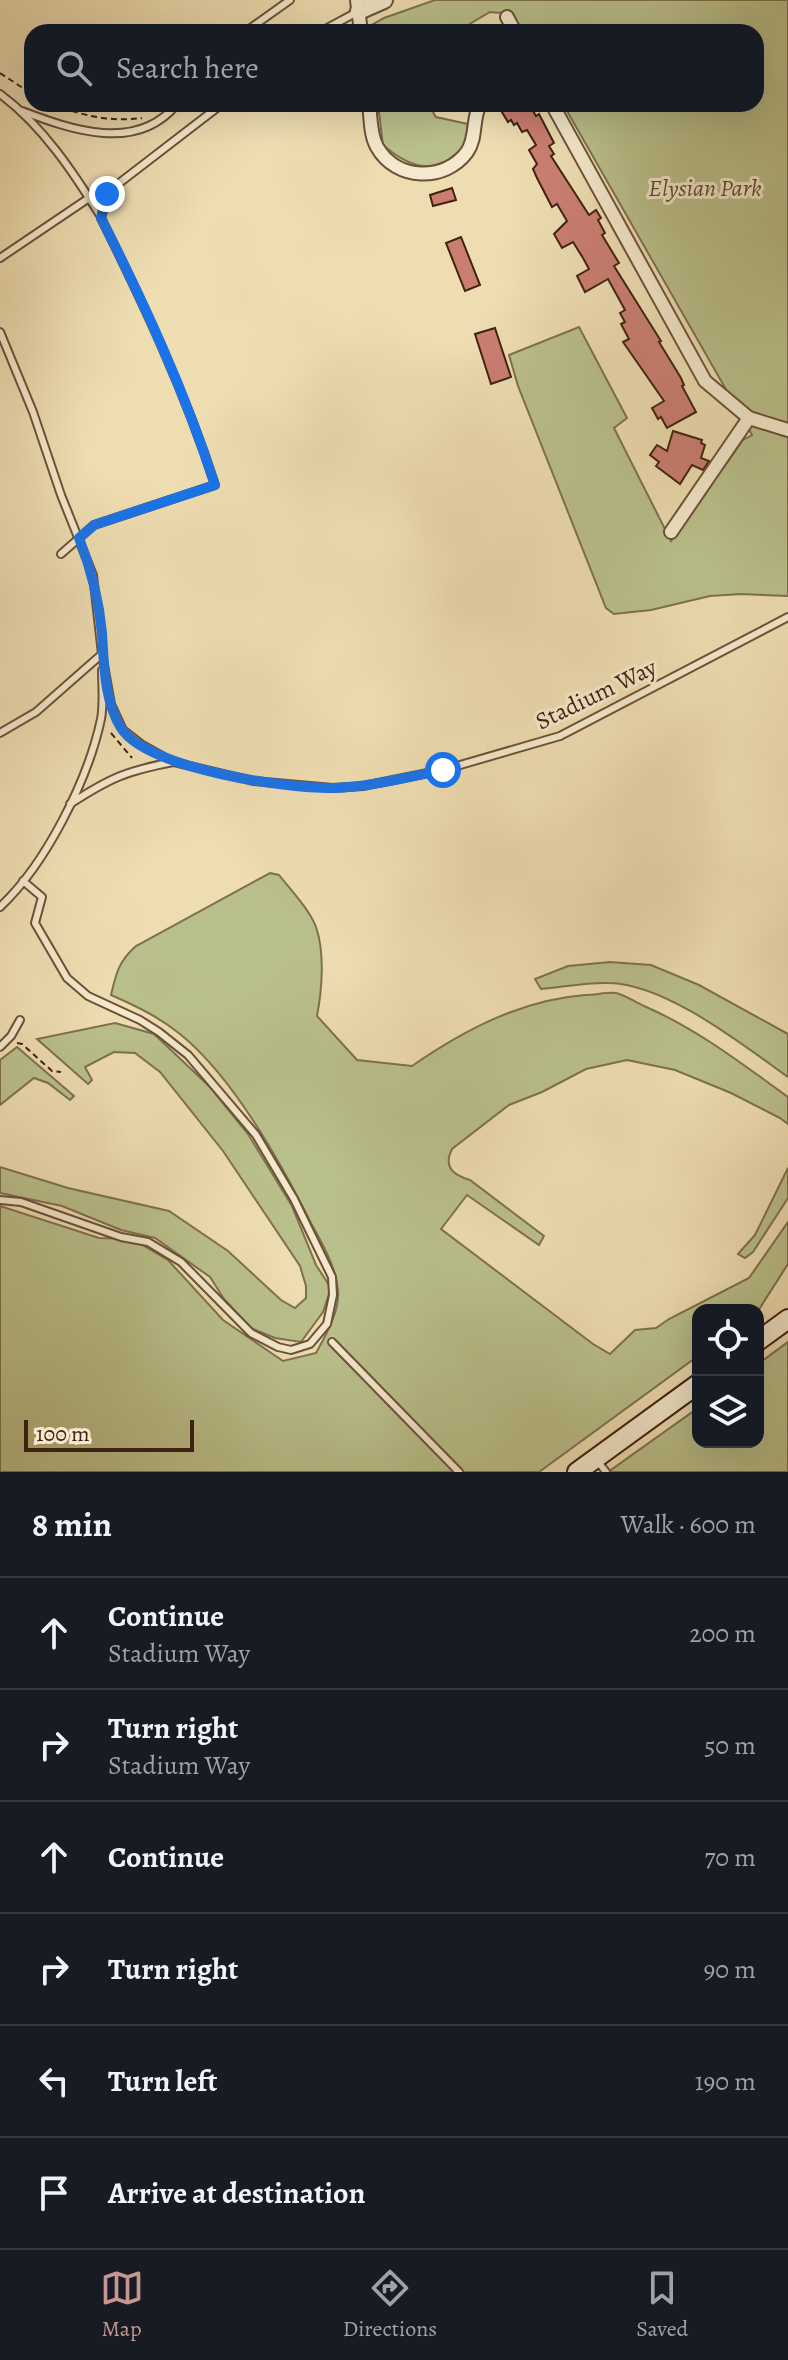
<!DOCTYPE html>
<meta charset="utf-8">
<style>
body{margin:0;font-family:Alegreya,serif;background:#242831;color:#f1f3f6}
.controls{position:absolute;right:24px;bottom:24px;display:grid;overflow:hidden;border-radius:16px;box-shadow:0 8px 32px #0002}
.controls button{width:72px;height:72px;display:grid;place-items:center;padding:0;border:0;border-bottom:2px solid #363941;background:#171b24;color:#f1f3f6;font:40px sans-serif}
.scale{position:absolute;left:24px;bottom:20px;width:170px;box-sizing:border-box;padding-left:8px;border:4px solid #402210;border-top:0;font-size:22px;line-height:28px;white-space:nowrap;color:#402210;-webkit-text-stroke:6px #f4e9cc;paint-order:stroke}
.stop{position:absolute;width:24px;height:24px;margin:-18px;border:6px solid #1a73e8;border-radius:50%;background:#fff}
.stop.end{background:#1a73e8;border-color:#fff;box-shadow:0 2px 8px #0008}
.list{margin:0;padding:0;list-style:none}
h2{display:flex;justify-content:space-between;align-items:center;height:104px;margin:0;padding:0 32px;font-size:34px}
h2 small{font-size:26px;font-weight:400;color:#9ea1a6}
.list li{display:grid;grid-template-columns:52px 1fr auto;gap:24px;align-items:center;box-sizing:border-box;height:112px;padding:0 32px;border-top:2px solid #363941}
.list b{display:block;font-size:30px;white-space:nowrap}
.list p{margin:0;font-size:26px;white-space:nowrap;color:#9ea1a6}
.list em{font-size:26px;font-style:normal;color:#9ea1a6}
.icon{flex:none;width:44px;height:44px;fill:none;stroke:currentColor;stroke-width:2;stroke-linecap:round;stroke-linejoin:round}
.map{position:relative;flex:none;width:788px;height:1472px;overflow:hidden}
.search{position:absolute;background:#171b24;box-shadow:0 8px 32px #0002;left:24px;right:24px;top:24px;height:88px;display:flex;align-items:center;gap:20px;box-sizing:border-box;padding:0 28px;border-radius:24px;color:#9ea1a6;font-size:30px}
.sheet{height:776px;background:#171b24}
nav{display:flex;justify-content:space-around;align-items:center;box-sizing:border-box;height:112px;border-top:2px solid #363941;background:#171b24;font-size:22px;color:#9ea1a6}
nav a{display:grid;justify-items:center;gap:4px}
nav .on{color:#c59692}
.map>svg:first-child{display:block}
.green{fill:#bac08b;stroke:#7d714e;stroke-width:2}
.building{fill:#ca7e72;stroke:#402210;stroke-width:2}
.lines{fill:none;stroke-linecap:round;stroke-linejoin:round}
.service-casing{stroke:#6c5138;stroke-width:10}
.minor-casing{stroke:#6c5138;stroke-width:16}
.tertiary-casing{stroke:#6c5138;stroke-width:20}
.secondary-casing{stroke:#402210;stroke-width:22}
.path{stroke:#402210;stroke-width:2;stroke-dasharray:6 4;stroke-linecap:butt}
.service{stroke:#f4e9cc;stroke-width:6}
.minor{stroke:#f4e9cc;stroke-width:12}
.tertiary{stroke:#f4e9cc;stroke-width:16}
.secondary{stroke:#f4e9cc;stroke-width:18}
.route{stroke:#1a73e8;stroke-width:10}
.labels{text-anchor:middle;stroke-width:6;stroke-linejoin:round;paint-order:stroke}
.park-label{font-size:24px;font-style:italic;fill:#5e4a2f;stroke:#f4e9cc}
.street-label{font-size:24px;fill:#402210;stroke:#f4e9cc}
</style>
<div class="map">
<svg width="788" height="1472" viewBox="0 0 788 1472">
<rect width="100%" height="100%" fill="#eeddb1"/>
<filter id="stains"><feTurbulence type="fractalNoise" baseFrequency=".0025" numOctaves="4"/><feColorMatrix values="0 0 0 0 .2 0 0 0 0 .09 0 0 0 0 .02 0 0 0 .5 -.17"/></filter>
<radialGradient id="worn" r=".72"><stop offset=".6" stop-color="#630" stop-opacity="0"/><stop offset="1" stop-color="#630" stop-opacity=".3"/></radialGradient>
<!-- green -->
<g class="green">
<path d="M435 0H788V596L741 594 710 596 651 610 614 614 606 608 518 386 509 355 579 327 627 418 614 428 671 541 743 440 752 435 563 104H756V32H522L512 14 490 12 456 32H369L370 26 384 18Z"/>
<path d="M378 104H428L436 117 468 124C467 129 468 139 466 143 464 147 460 150 457 153 433 177 406 165 383 145Z"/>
<path d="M270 873 279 875C291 890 309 909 316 927 325 953 322 990 317 1016L357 1060 412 1066C464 1030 521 1000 585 995 595 995 607 992 616 993 625 995 635 1002 644 1006 697 1029 741 1063 788 1097V1124L780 1118 731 1093 675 1070 627 1060 586 1069 542 1092 509 1105 452 1149C443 1167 453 1175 470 1180L544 1236 539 1245 467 1195 441 1229 593 1344 610 1354 635 1330 656 1328 669 1319 749 1278 788 1222V1264L758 1311 698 1310V1356L539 1472H0V1206L99 1238 132 1239 168 1260 223 1320 283 1361 316 1353C326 1335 340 1311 338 1290 336 1267 322 1243 311 1223 281 1163 232 1076 180 1034 159 1017 136 1006 111 995 116 973 119 961 136 946Z"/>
<path d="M610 962 651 965 699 985 788 1034V1077C743 1045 666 984 609 983 587 982 564 987 541 989L535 979 568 966Z"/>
<path d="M115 1023 154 1034 210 1087 248 1134 292 1206 316 1265 331 1288 323 1312 301 1342 275 1338 251 1328 224 1299 210 1277 155 1238 121 1230 62 1206 0 1193V1167L68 1188 169 1211 228 1251 281 1300 295 1308 306 1298V1286L300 1266 223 1151 160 1072 135 1053 114 1052 85 1067 92 1080 88 1084 37 1039Z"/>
<path d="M17 1047 74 1096 70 1100 48 1083 34 1078 0 1105V1060Z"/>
<path d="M788 1168V1198L753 1252 745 1258 738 1254 755 1235Z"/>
<path d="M788 1342V1472H608L698 1408V1442H758V1364Z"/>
</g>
<!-- building -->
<g class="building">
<path d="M497 104H529L536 116 539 114 554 143 549 146 554 154 551 156 589 215 596 210 601 218 598 220 605 233 602 235 619 263 614 266 661 341 659 342 681 378 684 385 682 386 696 412 667 428 661 417 658 419 652 408 664 401 623 342 629 339 621 324 625 322 620 313 625 310 608 279 585 292 577 276 589 269 583 258 573 242 562 248 554 234 567 221 557 204 552 207 537 178 533 169 537 164 529 150 536 145 527 130 522 132 517 123 514 125 511 120 508 122Z"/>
<path d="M452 188 456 200 433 206 430 195Z"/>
<path d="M461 237 480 285 465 291 446 243Z"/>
<path d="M495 328 511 377 491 384 475 334Z"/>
<path d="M673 431 702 440 701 443 705 445 701 458 709 461 703 470 692 465 680 484 656 466 659 462 650 455 657 445 667 451Z"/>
</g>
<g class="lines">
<defs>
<g id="service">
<path d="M245 32 290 0"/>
<path d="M320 32 359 11"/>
<path d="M0 94C42 125 74 173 101 217"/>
<path d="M22 111C72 130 137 153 177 104"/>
<path d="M0 258 89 198"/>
<path d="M0 332 33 412 61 495 93 575 102 654 36 712 0 733"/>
<path d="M61 554 94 525 215 485C185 392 144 305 101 218L107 194 118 184 222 104"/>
<path d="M102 654 111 704 123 730 141 744 173 762 253 781 333 788 363 786 443 770 560 736 788 617"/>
<path d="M70 804C110 778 126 771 173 762"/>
<path d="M0 907C46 864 88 780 101 719 104 703 102 685 102 670"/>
<path d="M0 1047 11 1036 20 1020"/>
<path d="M0 1200 21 1202 121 1237 148 1242 181 1262 251 1333 278 1347 291 1350 310 1344 327 1324 333 1295 332 1277 294 1199 256 1135 188 1055 159 1032 140 1020 88 996 67 978 35 923 42 897 23 881"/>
<path d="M332 1342 459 1472"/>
<path d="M596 1459 606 1472"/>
</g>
<g id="minor">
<path d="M357 0 361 32"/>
<path d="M507 17 515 32"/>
<path d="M369 104C371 118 370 135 377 147 396 181 445 182 467 152 477 138 472 119 480 104"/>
<path d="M552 104 705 381 749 418 788 430"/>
<path d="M671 532 749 418"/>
</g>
<path id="tertiary" d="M359 11 384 0"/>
<g id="secondary">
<path d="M758 1341 788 1319"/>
<path d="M577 1472 698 1384"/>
</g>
</defs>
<!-- service casing -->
<use href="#service" class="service-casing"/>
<!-- minor casing -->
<use href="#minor" class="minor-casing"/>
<!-- tertiary casing -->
<use href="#tertiary" class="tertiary-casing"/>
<!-- secondary casing -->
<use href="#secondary" class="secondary-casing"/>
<!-- path -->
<g class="path">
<path d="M229 32 238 25"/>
<path d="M0 73 32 94"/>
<path d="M53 104C83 116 110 122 142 118"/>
<path d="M111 733 132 758"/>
<path d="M17 1043 22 1044 52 1071 61 1072"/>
</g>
<!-- service -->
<use href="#service" class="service"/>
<!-- minor -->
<use href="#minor" class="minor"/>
<!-- tertiary -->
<use href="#tertiary" class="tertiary"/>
<!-- secondary -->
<use href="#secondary" class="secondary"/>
</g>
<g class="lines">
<!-- route -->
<path class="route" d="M107 194 101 218C145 305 185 392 215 485L94 525 79 538C91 569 99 600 102 633 104 664 104 700 121 728 147 769 288 789 334 788 371 787 407 777 443 770"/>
</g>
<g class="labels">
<!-- park labels -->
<g class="park-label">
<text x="705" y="196">Elysian Park</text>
</g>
<!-- street labels -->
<g class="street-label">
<text transform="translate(596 694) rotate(-26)" y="8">Stadium Way</text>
</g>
</g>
<rect width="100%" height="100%" filter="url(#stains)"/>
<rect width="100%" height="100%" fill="url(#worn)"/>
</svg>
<div class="controls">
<button><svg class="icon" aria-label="locate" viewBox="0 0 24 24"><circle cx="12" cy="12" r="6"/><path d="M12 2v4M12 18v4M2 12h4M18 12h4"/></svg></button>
<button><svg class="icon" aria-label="layers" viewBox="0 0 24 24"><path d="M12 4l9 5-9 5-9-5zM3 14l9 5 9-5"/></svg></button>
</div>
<div class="scale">100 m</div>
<div class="stop" style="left:443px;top:770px"></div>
<div class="stop end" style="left:107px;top:194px"></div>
<div class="search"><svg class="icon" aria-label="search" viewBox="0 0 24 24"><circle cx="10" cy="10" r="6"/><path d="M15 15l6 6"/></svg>Search here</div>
</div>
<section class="sheet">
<h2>8 min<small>Walk · 600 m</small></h2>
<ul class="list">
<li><svg class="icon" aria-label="ahead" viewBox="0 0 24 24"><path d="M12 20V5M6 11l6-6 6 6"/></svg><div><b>Continue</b><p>Stadium Way</p></div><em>200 m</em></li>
<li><svg class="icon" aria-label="right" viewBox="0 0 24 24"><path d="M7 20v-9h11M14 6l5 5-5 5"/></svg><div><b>Turn right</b><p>Stadium Way</p></div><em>50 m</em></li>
<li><svg class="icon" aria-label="ahead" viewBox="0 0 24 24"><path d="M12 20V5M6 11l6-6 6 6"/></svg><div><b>Continue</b></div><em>70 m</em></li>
<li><svg class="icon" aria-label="right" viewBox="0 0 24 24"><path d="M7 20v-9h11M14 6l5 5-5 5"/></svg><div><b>Turn right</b></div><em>90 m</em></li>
<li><svg class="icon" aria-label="left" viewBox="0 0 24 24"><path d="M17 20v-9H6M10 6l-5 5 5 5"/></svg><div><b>Turn left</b></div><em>190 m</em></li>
<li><svg class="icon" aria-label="arrive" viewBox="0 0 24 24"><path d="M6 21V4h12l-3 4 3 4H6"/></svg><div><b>Arrive at destination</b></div></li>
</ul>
</section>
<nav>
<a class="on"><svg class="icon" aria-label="map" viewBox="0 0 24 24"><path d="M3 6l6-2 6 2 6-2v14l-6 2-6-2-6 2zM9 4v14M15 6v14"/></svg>Map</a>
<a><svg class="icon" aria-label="directions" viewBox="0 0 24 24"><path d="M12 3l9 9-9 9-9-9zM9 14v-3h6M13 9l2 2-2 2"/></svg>Directions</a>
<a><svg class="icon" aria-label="saved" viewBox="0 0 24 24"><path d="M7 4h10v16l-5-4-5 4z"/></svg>Saved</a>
</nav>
